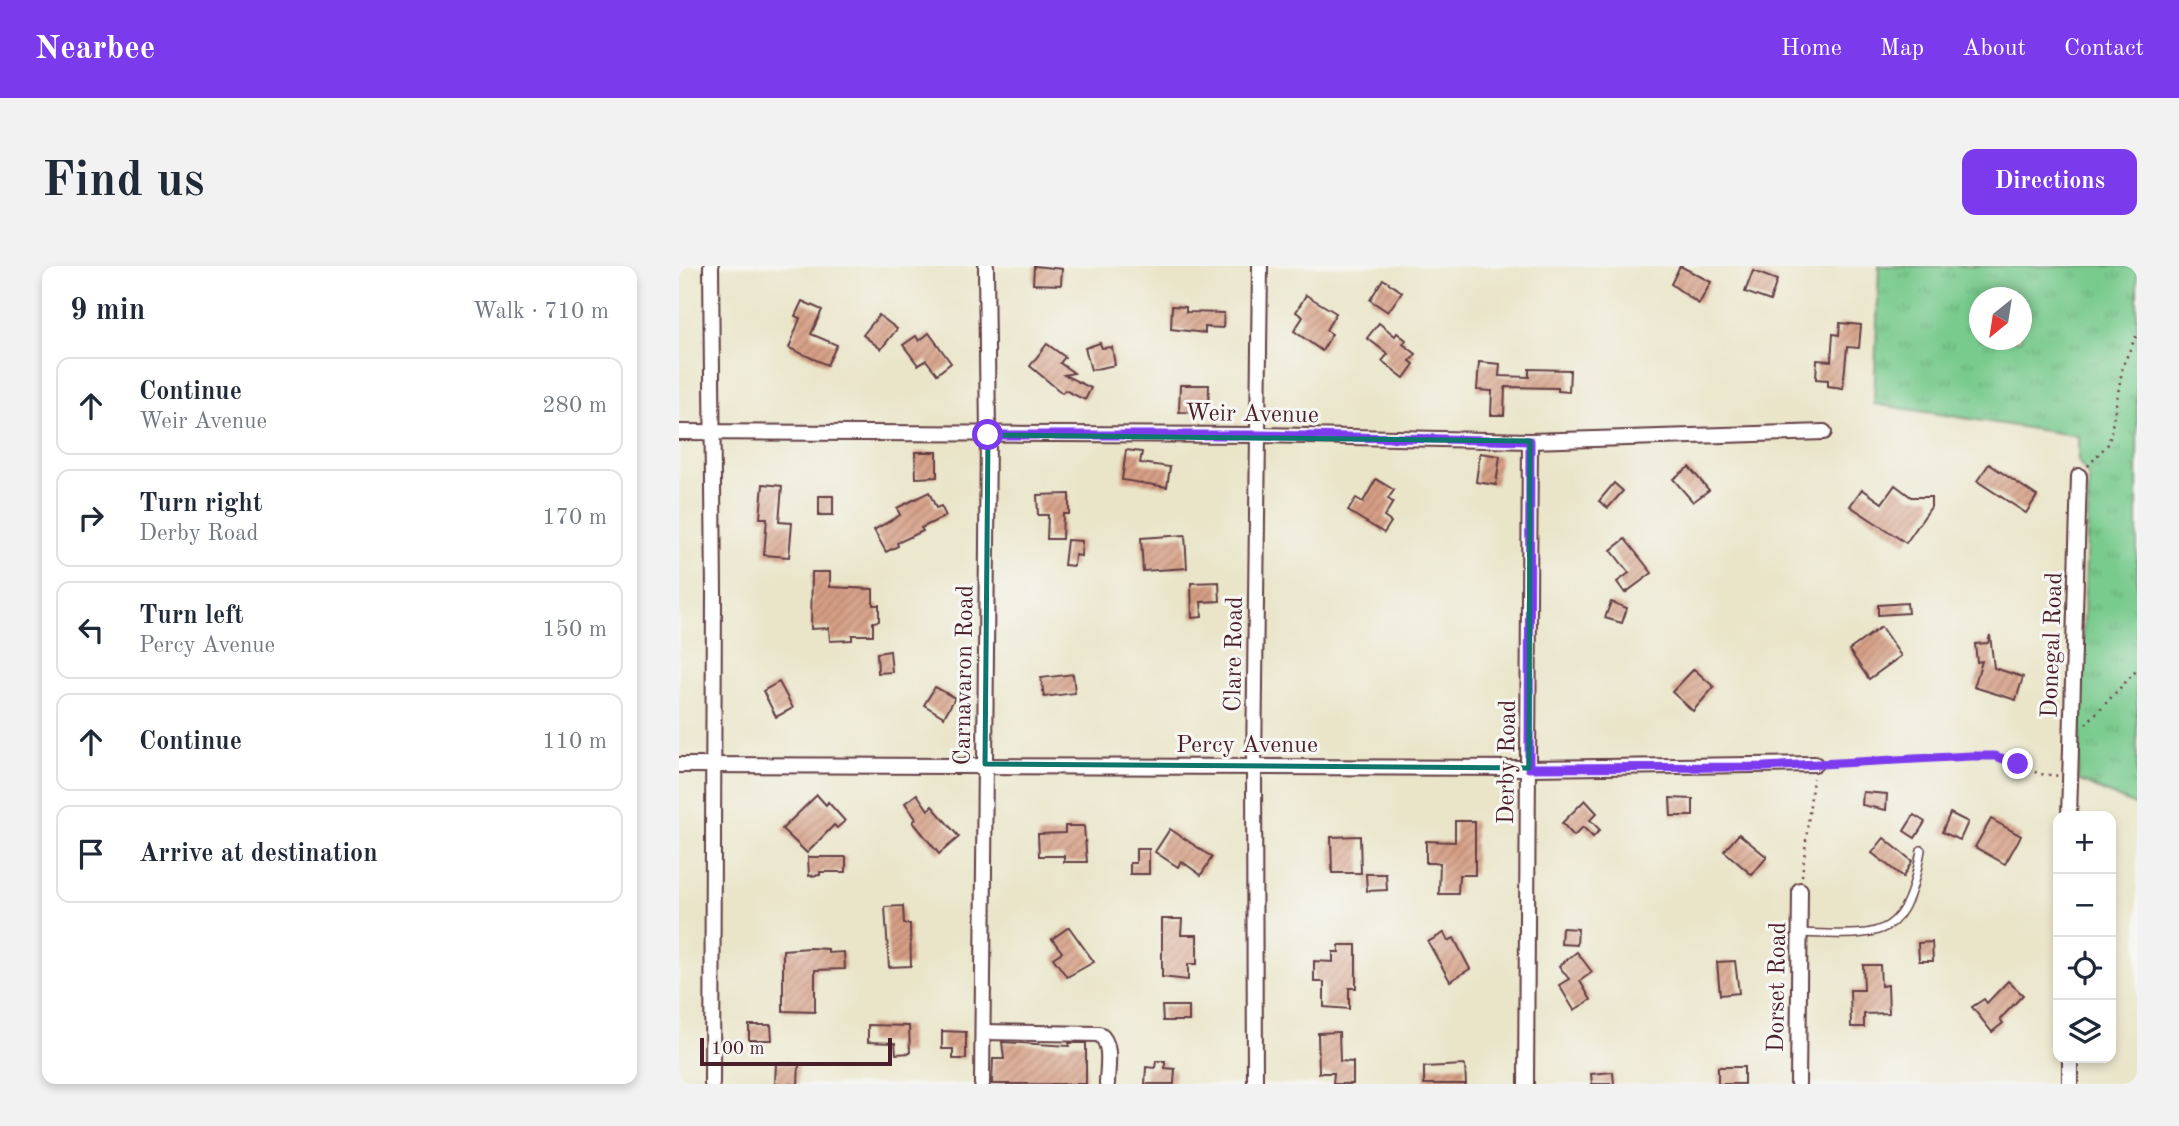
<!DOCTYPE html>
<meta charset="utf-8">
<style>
body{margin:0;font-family:"Old Standard TT",serif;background:#f2f2f3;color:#1f2937}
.controls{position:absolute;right:21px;bottom:21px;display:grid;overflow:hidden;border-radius:14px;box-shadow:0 4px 10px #0003}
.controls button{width:63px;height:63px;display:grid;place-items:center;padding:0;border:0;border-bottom:2px solid #e0e1e3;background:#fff;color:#1f2937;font:35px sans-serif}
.compass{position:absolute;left:1290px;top:21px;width:63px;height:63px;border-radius:50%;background:#fff;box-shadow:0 4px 10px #0003;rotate:210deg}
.scale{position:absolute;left:21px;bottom:18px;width:192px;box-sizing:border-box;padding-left:7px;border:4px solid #4a1f2b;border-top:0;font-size:19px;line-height:24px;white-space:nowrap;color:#4a1f2b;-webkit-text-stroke:5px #f6f6f2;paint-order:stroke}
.stop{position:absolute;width:21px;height:21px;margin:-16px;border:5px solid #7c3aed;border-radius:50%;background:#fff}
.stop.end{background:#7c3aed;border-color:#fff;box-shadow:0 2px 7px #0008}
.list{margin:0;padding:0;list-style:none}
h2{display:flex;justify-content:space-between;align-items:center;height:91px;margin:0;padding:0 28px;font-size:30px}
h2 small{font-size:23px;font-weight:400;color:#747a83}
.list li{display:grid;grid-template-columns:46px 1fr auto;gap:21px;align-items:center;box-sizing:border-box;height:98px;margin:0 14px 14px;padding:0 14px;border:2px solid #e0e1e3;border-radius:14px}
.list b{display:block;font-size:26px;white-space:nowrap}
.list p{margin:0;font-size:23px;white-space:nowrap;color:#747a83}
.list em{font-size:23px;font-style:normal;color:#747a83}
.icon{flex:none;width:38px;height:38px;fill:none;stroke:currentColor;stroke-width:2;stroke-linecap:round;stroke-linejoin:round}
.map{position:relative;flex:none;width:1458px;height:818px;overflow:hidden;border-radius:14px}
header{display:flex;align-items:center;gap:42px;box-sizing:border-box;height:98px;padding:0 35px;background:#7c3aed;color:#fff}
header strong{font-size:33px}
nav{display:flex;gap:38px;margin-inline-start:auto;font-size:24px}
.intro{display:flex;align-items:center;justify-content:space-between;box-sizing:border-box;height:168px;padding:0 42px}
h1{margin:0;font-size:49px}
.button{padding:18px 32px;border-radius:14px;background:#7c3aed;color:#fff;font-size:24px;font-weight:700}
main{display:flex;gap:42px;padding:0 42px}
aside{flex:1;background:#fff;border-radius:14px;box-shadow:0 4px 10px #0003}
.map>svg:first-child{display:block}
.park{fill:url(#park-tufts);stroke:#61745c;stroke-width:2;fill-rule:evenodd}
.building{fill:url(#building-hatch)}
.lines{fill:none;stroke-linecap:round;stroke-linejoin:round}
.service-casing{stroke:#623d43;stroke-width:10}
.minor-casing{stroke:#623d43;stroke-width:18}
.path{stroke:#623d43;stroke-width:2.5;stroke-dasharray:2 5;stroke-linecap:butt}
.service{stroke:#fff;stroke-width:7}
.minor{stroke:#fff;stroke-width:14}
.route{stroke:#7c3aed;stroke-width:9}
.marked{fill:none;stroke:#0f766e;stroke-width:5;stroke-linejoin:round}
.labels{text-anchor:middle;stroke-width:6;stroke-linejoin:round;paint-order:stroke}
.street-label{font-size:24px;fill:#4a1f2b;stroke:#f6f6f2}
</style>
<header>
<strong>Nearbee</strong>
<nav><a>Home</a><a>Map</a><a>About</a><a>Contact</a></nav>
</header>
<div class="intro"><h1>Find us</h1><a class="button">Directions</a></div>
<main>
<aside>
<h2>9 min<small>Walk · 710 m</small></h2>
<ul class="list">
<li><svg class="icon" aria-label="ahead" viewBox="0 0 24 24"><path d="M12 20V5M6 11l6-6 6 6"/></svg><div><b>Continue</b><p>Weir Avenue</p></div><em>280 m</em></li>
<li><svg class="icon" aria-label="right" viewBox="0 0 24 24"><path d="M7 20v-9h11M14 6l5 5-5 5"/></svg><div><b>Turn right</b><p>Derby Road</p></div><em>170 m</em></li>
<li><svg class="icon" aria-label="left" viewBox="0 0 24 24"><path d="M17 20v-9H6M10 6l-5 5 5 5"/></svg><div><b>Turn left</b><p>Percy Avenue</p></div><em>150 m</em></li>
<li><svg class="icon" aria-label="ahead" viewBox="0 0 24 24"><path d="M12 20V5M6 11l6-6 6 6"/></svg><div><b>Continue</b></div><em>110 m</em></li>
<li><svg class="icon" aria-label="arrive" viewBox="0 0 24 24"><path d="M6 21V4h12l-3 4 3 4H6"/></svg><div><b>Arrive at destination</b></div></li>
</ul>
</aside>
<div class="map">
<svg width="1458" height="818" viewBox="0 0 1458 818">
<defs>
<pattern id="park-tufts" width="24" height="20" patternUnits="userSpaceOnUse" patternTransform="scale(1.75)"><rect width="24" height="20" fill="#78ca8d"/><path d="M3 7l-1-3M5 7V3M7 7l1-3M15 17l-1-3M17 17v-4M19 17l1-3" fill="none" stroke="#69ad7a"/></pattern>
<pattern id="building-hatch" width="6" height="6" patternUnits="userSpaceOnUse" patternTransform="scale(1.75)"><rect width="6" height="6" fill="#d69f85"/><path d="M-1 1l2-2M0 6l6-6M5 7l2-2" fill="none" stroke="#b0816d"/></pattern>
</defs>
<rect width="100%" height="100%" fill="#f6f6f2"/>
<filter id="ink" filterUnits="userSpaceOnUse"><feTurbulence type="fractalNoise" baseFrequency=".0143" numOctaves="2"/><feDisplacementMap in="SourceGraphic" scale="14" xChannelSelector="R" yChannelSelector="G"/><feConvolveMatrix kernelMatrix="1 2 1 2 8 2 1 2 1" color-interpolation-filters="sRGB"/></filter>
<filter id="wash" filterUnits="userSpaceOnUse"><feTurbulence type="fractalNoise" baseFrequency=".00686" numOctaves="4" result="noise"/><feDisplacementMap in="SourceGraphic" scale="28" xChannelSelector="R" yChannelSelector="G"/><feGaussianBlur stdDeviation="1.57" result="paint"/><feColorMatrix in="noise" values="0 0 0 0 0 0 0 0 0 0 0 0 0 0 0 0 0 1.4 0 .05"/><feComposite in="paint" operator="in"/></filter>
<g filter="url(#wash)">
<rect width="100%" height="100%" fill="#eae5c9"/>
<!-- park -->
<path class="park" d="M1200 0H1458V540L1399 514 1410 212 1399 195V170L1195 138ZM1300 32H1342V74H1300Z"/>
<g id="blocks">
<!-- building -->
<g class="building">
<path d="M355 0 383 3 382 19 354 18Z"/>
<path d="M1001 0 1032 16 1020 38 992 18Z"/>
<path d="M1074 5 1098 14 1091 35 1066 26Z"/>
<path d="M704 13 723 26 709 46 691 34Z"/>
<path d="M627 29 657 47 647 64 653 68 643 85 615 65 624 51 617 46Z"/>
<path d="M123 35 143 44 132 68 158 79 148 99 110 82 121 52 116 50Z"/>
<path d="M493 40 507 41V46L545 47 544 62 526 61V67L492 63Z"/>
<path d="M200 49 218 63 202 83 184 69Z"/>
<path d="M700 57 716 70 718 67 727 74 724 78 737 88 731 95 735 98 725 112 703 95 709 88 688 72Z"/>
<path d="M1161 57 1182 59 1180 82 1168 81 1164 122 1149 120V114L1137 113 1138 94 1152 95 1154 68 1160 69Z"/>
<path d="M250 67 272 97 258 108 247 94 239 99 224 79 237 70 240 75Z"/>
<path d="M421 77 423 82 433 81 436 99 412 104 406 82Z"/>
<path d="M368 78 386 91 381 97 395 107 385 109 412 122 406 134 386 124 383 127 351 100Z"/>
<path d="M800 96 821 98 820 110 850 111V103L891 104 890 126 879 125V122L826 121 825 149H812L813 125 798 124Z"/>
<path d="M501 119H530L529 147 500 146Z"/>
<path d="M447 184 463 186 461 197 491 201 488 221 443 214Z"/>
<path d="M236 186H258V211L237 212Z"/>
<path d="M801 187 821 190 817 219 797 216Z"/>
<path d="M1310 198 1358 230 1347 247 1298 215Z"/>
<path d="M1010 201 1030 224 1014 236 994 213Z"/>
<path d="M697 213 715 224 709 233 714 236 705 251 712 256 705 267 669 245 677 232 684 236Z"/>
<path d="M935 217 944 225 929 242 920 235Z"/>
<path d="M84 218 103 220 100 256 113 257 110 291 85 289 88 252H81Z"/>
<path d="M1216 219 1232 231H1252V241L1227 277 1171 240 1183 223 1203 237Z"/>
<path d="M250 226 257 242 262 240 267 250 242 262 244 265 218 277 219 280 207 286 195 264 221 249 218 242Z"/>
<path d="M390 228V248H384L383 273H368L369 249H359L358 229Z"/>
<rect x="140" y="230" width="14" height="19"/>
<path d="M506 269 508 302 464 305 462 272Z"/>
<path d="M946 273 973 307 946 327 938 316 950 307 932 284Z"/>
<path d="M388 274 403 275 402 290 396 289 395 300 385 299Z"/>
<path d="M133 306H151V321L194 323V339H200V355L194 356V369H173V374L151 375 150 362 132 363Z"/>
<path d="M540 316 541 335 522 336 523 351 513 352 512 317Z"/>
<path d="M932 336 948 342 943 357 926 352Z"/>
<path d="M1228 337 1229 347 1199 349V339Z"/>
<path d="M1202 361 1222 390 1190 413 1170 384Z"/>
<path d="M1311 369 1315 402 1344 411 1337 434 1295 421 1303 395 1298 396 1296 378 1309 377Z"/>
<path d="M211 385 213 406 199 407 198 387Z"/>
<path d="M1015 403 1035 421 1014 445 993 426Z"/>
<path d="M394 408 396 427 365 431 362 412Z"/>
<path d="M100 416 114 442 97 451 84 425Z"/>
<path d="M256 421 276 432 265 451 245 439Z"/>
<path d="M1184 526 1208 528 1207 544 1183 539Z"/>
<path d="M238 528 249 544 253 540 280 571 260 588 234 556 237 553 226 537Z"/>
<path d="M138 529 147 539 149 536 166 555 158 562 155 559 128 587 103 563Z"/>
<path d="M991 532 1014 533V550H992Z"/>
<path d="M906 534 918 547 911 554 921 564 914 571 904 561 895 570 883 557Z"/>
<path d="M1271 547 1289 556 1281 574 1263 566Z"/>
<path d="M1235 549 1246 556 1236 572 1225 565Z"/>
<path d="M1312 553 1342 570 1326 598 1296 581Z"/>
<path d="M776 555H796V609H780L779 628H760L761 597H747V575L776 576Z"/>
<path d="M386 560H405L408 596H385V590H360L359 568 386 567Z"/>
<path d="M491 563 533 591 522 609 502 595 499 601 476 586Z"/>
<path d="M1060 568 1088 591 1073 609 1045 585Z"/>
<path d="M681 570 682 607H653L652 571Z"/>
<path d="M1205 572 1233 595 1224 611 1193 587Z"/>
<path d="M457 583H470V608H451V597H457Z"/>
<path d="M129 591H167V606H141V609L130 610Z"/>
<path d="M687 608H707L708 624 688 625Z"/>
<path d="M224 640 225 658H231L232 700 210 701 206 641Z"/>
<path d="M483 653H503L502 669H518V698H509V714L483 711Z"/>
<path d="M390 661 415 696 388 711 374 692 383 686 373 673Z"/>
<path d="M883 662 899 663 898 679 882 678Z"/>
<path d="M765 667 769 675 775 672 791 703 771 715 749 676Z"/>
<path d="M1253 676 1254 695H1240L1239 677Z"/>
<path d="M660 679H677V722H670V743L645 741V716H635V695L654 696V686H660Z"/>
<path d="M131 682 149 683V687L165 686 166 703 136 704V746L104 745V684Z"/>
<path d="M898 686 913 706 901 715 912 734 895 744 880 719 890 713 880 700Z"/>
<path d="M1056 695 1060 727 1041 729 1038 696Z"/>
<path d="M1184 699H1201L1202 720 1209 719 1210 747 1185 748V761H1172L1171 724H1185Z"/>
<path d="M1329 715 1344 729 1321 753 1324 757 1313 766 1293 741 1305 733 1308 737Z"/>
<path d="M483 740H510V755H484Z"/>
<path d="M70 759H92L93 774H70Z"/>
<path d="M189 759 230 760 231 787 217 788 216 777 189 776Z"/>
<path d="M263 765 287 766V793H274V783H263Z"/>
<path d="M660 766 661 795 674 796V818H654L655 807H640L639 767Z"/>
<path d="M323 776 390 780V777H407V818H313L314 793H325Z"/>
<path d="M477 795H486V802L496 803 495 818H466L467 801 476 802Z"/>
<path d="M97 797 120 798 119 818H96Z"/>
<path d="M786 799 787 818H745V801Z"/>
<rect x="1039" y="801" width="26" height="17"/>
<path d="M934 806 935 818H913L912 808Z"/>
</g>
</g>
</g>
<g filter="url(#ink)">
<use href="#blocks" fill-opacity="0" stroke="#623d43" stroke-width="2"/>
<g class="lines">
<defs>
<path id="service" d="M1121 667C1205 670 1226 675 1242 584"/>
<g id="minor">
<path d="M32 0 35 327 33 818"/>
<path d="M0 166 581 169 851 175 1145 166"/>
<path d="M0 499 850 502 1136 498"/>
<path d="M1390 550 1400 210"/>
<path d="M304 766 420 768C434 777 428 803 428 818"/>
<path d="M1391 792V818"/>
<path d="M303 818 309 169 307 0"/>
<path d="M576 818 575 501 581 0"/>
<path d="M847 818 851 175"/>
<path d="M1119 818 1121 624"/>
</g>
</defs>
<!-- service casing -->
<use href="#service" class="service-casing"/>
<!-- minor casing -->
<use href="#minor" class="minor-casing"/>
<!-- path -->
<g class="path">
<path d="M1409 200 1430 177 1444 99 1458 68"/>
<path d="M1407 458 1458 404"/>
<path d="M1149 497 1316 490 1361 508 1380 510"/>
<path d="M1123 610 1134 512"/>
</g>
<!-- service -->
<use href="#service" class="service"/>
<!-- minor -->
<use href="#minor" class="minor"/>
</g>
</g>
<g class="lines" filter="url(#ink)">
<!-- route -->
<path class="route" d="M309 169H581L851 175 850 502 1084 501 1292 490H1316L1339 498"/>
</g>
<!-- marked area -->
<path class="marked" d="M309 169 851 175 850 502 306 498Z"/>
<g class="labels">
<!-- street labels -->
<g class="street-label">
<text transform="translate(573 147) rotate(1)" y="8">Weir Avenue</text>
<text transform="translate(1372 379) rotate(-88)" y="8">Donegal Road</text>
<text transform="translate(554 388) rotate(-89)" y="8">Clare Road</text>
<text transform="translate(284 409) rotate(-89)" y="8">Carnavaron Road</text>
<text x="568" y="486">Percy Avenue</text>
<text transform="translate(827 496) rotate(-89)" y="8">Derby Road</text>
<text transform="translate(1097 721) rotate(-89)" y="8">Dorset Road</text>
</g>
</g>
</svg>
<div class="controls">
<button>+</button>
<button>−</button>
<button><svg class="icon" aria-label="locate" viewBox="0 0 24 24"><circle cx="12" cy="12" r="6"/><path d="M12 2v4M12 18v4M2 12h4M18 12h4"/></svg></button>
<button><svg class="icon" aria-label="layers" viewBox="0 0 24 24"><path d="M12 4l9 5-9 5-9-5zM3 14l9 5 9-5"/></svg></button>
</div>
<svg class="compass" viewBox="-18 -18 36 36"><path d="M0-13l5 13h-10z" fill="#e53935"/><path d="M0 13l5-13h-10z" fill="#747a83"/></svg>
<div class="scale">100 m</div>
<div class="stop" style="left:309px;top:169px"></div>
<div class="stop end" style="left:1339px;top:498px"></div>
</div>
</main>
